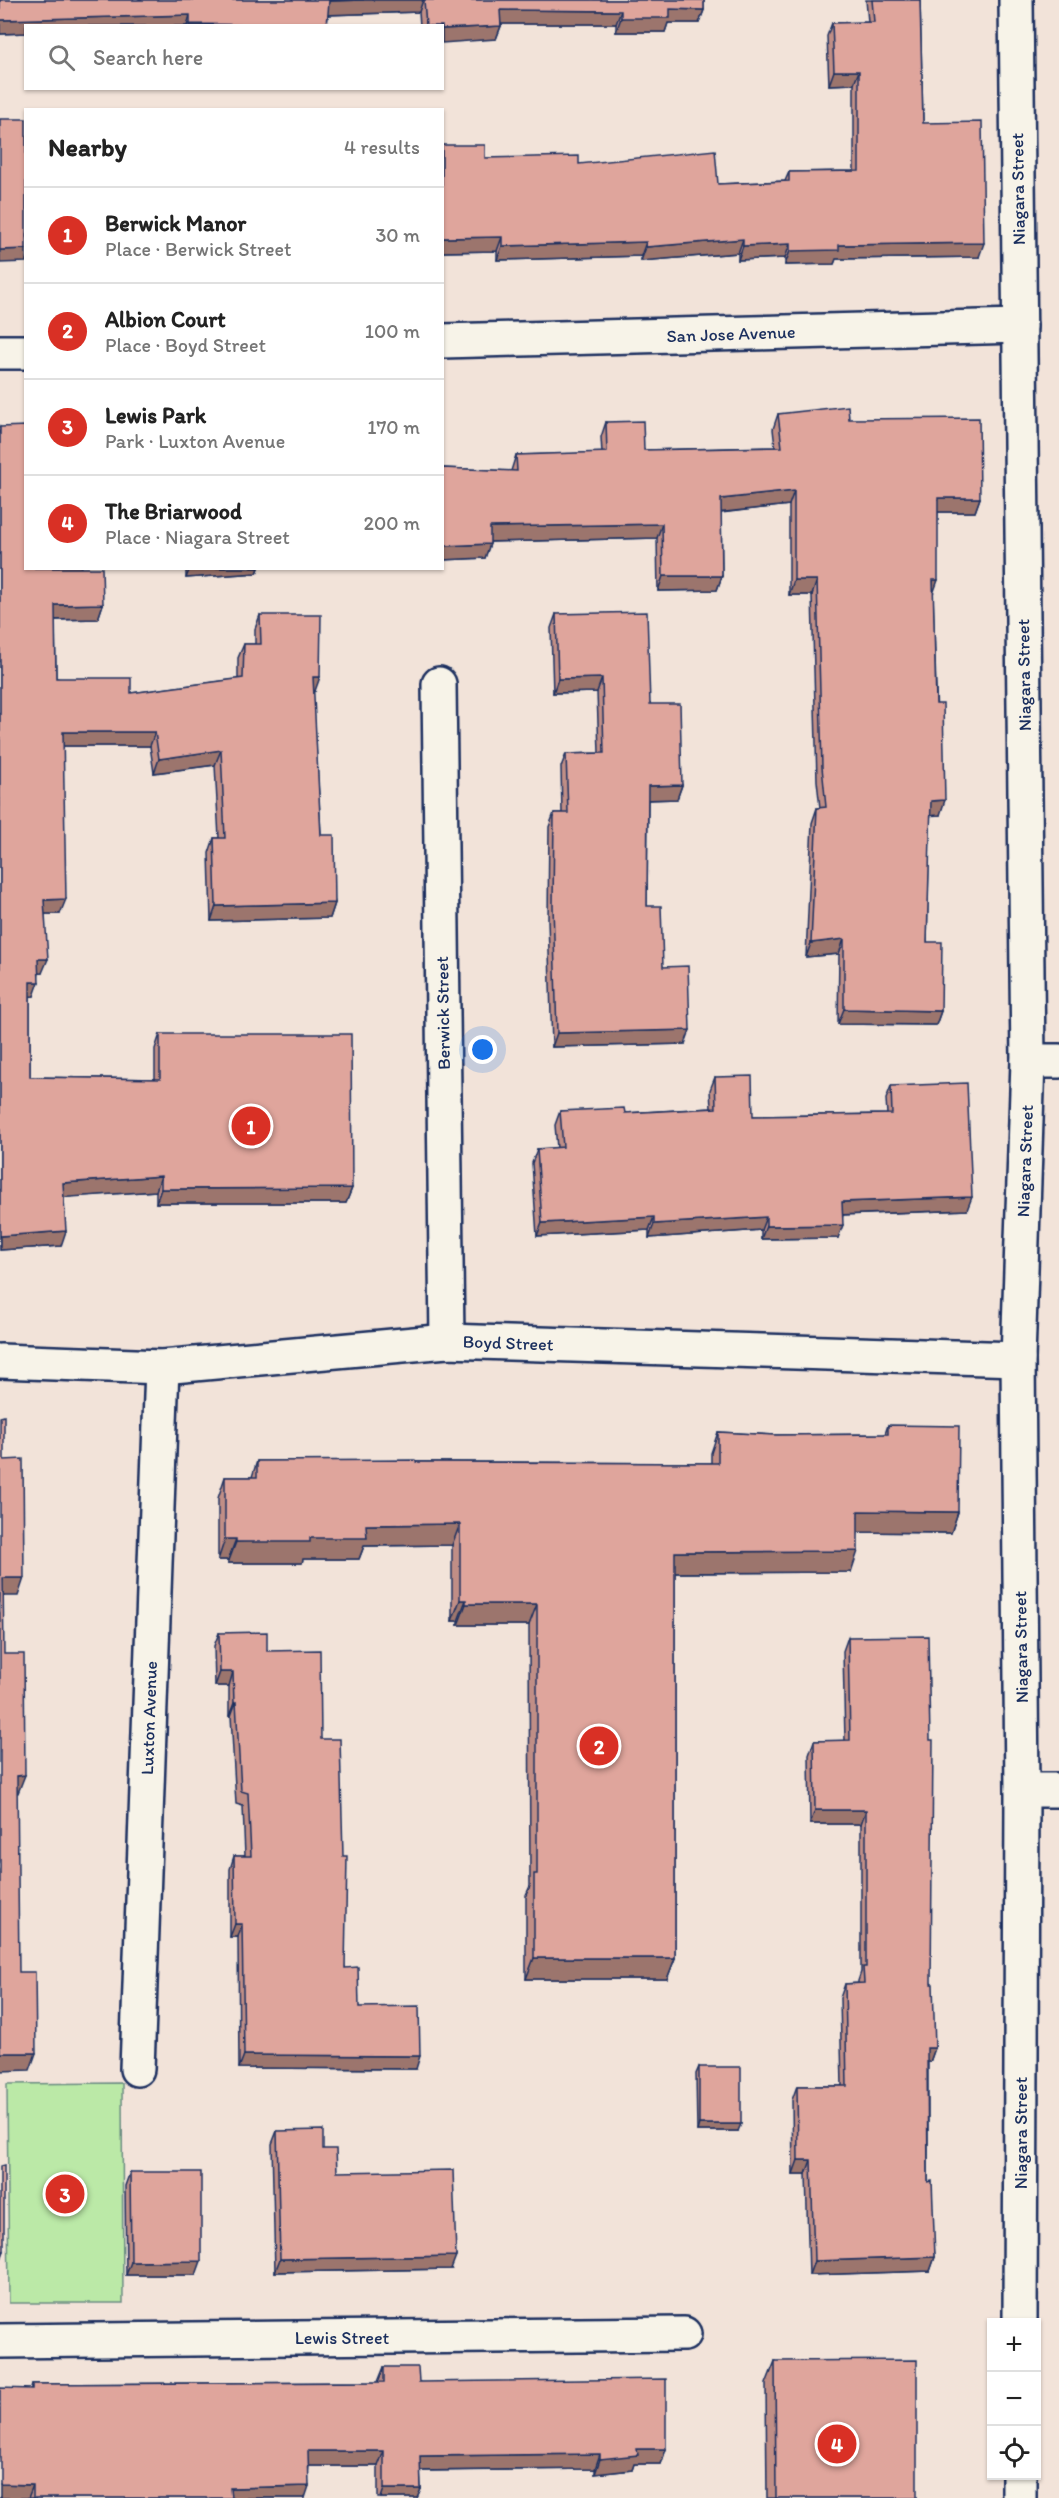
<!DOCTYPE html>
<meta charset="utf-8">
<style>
body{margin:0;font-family:Itim,sans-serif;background:#f2f2f2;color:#222}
.controls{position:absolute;right:18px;bottom:18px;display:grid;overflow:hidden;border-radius:0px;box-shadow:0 2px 4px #0004}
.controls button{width:54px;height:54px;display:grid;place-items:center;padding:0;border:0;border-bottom:2px solid #e0e0e0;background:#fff;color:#222;font:30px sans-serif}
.you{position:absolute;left:483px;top:1050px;width:21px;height:21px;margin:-15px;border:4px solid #fff;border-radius:50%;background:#1a73e8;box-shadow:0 0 0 9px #1a73e833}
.badge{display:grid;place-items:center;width:39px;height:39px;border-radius:50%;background:#d93025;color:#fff;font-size:20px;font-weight:700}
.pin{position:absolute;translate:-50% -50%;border:3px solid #fff;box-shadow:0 2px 6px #0006}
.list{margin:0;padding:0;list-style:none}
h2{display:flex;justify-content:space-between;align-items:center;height:78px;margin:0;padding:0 24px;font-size:26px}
h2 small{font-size:20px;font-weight:400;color:#767676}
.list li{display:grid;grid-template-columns:39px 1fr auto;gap:18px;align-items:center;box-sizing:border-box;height:96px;padding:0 24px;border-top:2px solid #e0e0e0}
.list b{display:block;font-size:22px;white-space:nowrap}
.list p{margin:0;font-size:20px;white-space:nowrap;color:#767676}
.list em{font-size:20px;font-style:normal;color:#767676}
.icon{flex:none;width:33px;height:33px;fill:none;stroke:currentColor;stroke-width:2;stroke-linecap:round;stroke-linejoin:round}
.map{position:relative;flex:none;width:1059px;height:2498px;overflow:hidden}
.search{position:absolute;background:#fff;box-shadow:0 2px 4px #0004;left:24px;top:24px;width:420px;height:66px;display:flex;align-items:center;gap:15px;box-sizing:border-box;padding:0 21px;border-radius:0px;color:#767676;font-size:22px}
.panel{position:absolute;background:#fff;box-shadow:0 2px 4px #0004;left:24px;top:108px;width:420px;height:462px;border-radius:0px}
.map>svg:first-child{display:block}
.green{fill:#bbe9a7;stroke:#6b8c82;stroke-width:1.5}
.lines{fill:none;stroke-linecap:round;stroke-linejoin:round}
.minor-casing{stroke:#1b2f5e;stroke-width:38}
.minor{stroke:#f7f3e8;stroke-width:33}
.wall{fill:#c08e86;stroke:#1b2f5e;stroke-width:1.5}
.shaded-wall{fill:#9c746d;stroke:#1b2f5e;stroke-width:1.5}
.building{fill:#dfa59c;stroke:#1b2f5e;stroke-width:1.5}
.labels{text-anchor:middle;stroke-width:4.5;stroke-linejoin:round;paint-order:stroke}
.street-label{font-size:18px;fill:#1b2f5e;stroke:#f7f3e8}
</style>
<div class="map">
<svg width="1059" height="2498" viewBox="0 0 1059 2498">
<rect width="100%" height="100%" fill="#f2e3d9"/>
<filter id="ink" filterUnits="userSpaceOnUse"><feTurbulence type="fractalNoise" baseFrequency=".0167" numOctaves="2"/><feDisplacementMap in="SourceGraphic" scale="12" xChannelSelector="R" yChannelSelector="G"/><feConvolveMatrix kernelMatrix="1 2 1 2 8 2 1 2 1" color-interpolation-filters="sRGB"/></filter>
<g filter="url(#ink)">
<!-- green -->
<path class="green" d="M122 2083 123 2303H9L7 2084Z"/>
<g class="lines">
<defs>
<g id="minor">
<path d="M1016 0 1028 1061 1018 1359 1022 1790 1020 2322"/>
<path d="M442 341 1020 326"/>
<path d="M0 352H26"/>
<path d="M439 684 447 1341"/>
<path d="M1028 1061H1059"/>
<path d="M0 1361 162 1367 447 1341 1018 1359"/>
<path d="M1022 1790H1059"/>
<path d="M137 2069 162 1367"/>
<path d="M0 2341 684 2334"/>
<path d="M1019 2498V2476"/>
</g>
</defs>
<!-- minor casing -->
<use href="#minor" class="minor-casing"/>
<!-- minor -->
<use href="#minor" class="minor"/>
</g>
<!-- wall -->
<g class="wall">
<path d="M0 0H704V10L699 23H668L665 32H616V24H501V26L496 39 442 26H420L419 12 328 15 327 26H26V33L0 34Z"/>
<path d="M866 0H920L923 123 979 257 836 259 834 264 785 265V258L738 260V253L641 261V256L497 260V251L442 252V145L485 158 579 164 718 184 785 181 789 172 854 171V84L829 85 827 36 832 23 868 22Z"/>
<path d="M778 414 849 419 980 498 975 512H938L933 594 940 815H930L927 942 941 1011 936 1025 838 1024 839 954 806 957 812 823 817 808H820L817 781 812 595H789V505L721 513 722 576 717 590 658 591 657 538 490 542 485 558 442 560V468L511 471 516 455 602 453 601 437 606 422 644 450 775 447 773 429Z"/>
<path d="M0 427 103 604 98 619 55 620 56 678 131 693 238 679V658L244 644H255V629L260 615 315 691H313L321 835 335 903 330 918 211 921 209 853 214 838H219L215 765 154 773 150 746H63L60 914H45L42 973H39L34 996H30V1077L155 1079V1049L160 1034 352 1188 346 1203H156V1191L64 1197 61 1246 0 1250Z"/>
<path d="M186 568H259L257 573 186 578Z"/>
<path d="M556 614 650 704 682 785 677 799 648 800 647 906 663 967 685 1044 552 1047 548 920 549 827 554 813H562L561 767 566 754 599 753 597 692 553 693 551 628Z"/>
<path d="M715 1077 753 1116 887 1114 886 1099 891 1086 967 1210 843 1215 838 1238 761 1239V1230L649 1238V1230L537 1236 532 1163 537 1149 557 1148 555 1125 560 1111 625 1113 711 1108 710 1090Z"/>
<path d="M888 1425 958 1512 951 1533 858 1532 851 1572 675 1573V1958L667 1979H526V1895L530 1886 529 1625H458V1621H452V1545L364 1546 359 1559H303L302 1563H228V1560H218V1498L225 1477H252L257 1461 711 1463V1453L718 1432 776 1435 885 1434Z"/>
<path d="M219 1633 267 1651 321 1739 345 1968 359 2007 416 2069 239 2068 238 1937H230V1869L234 1856H245L243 1806 236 1804 231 1716H229V1686H215L214 1646Z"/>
<path d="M848 1637 931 1984 935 2048 930 2062H928V2182L935 2257 930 2271 809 2275 806 2174H793L792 2100 797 2086H842L840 1998 845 1984 858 1983V1981L861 1972V1824H810L809 1755 814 1741H845L843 1651Z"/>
<path d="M699 2067 738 2131H697L696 2074Z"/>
<path d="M277 2131 323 2149 337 2172 451 2269 275 2272 272 2144Z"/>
<path d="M130 2172 196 2275H126L125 2186Z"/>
<path d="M775 2361 917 2498H767L766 2384Z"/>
<path d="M384 2367 419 2382 666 2449 661 2464H634L632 2470 595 2474V2469L420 2471 421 2489 417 2498H378V2466H309L305 2498H0L32 2384 378 2382Z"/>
</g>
<!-- shaded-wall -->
<g class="shaded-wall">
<path d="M364 0H423L419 12 324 15 329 1Z"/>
<path d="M670 9 704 10 699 23H668L665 32H616L621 18Z"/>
<path d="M500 10 621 11 616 24H495Z"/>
<path d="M190 15 187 26H26V33L0 34V20Z"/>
<path d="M190 24 272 26H190Z"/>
<path d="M501 26 496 39 442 43V29Z"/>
<path d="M834 71H859L854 84 829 85Z"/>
<path d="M502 237 497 251 442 252V238Z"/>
<path d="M743 239 738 253 641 261 646 247Z"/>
<path d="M646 242 641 256 497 260 502 246Z"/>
<path d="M984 243 979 257 836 259 834 264 785 265 790 251 839 245Z"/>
<path d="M790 244 785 258 738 260 743 246Z"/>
<path d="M26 249V262L0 263V250Z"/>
<path d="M794 491 789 505 716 513 721 499Z"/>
<path d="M938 498H980L975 512H933Z"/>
<path d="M662 524 657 538 485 542 490 527Z"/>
<path d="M490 544 485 558 442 560V546Z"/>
<path d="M190 568H259L257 573 186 578Z"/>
<path d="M663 576H722L717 590 658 591Z"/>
<path d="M794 580H817L812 595H789Z"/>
<path d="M933 580H938L933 594Z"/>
<path d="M103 604 98 619 50 620 55 605Z"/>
<path d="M313 677H320L315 691H307Z"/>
<path d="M602 678 597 692 553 693 558 679Z"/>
<path d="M63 732H155L150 746H58Z"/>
<path d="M221 750 215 765 154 773 159 759Z"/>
<path d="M682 785 677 799 643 800 648 786Z"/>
<path d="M945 800 940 815 925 816 931 801Z"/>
<path d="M66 899 60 914H39L44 900Z"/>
<path d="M335 903 330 918 211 921 216 906Z"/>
<path d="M844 939 839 954 806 957 811 943Z"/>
<path d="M38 959H48L42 973 33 974Z"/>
<path d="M30 982H39L34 996 25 997Z"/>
<path d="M844 1009 941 1011 936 1025 838 1024Z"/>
<path d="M690 1030 685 1044 552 1047 557 1033Z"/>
<path d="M161 1176 156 1191 57 1198 63 1183Z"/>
<path d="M352 1188 346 1203H156L161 1189Z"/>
<path d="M972 1197 967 1210 838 1215 842 1202Z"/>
<path d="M654 1217 649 1230 537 1236 542 1223Z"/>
<path d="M766 1217 761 1230 649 1238 654 1224Z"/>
<path d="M843 1225 838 1238 761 1239 766 1226Z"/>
<path d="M66 1231 61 1246 0 1250V1236Z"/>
<path d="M858 1511 958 1512 951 1533 851 1532Z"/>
<path d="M460 1524 452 1545 364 1546 359 1559H303L302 1563H228L236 1542 310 1538 366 1525Z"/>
<path d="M225 1539H236L228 1560H218Z"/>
<path d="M858 1551 851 1572 667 1573 675 1552Z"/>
<path d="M3 1578H24L18 1596H0Z"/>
<path d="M460 1600H466L458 1621H452Z"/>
<path d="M466 1604H537L529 1625H458Z"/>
<path d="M220 1672H233L229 1686H215Z"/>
<path d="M236 1702 231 1716H229L234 1703Z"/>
<path d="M25 1775 18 1793H11L17 1776Z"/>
<path d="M815 1810H866L861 1824H810Z"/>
<path d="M235 1924H242L238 1937H230Z"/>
<path d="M534 1958H675L667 1979H526Z"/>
<path d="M927 2048H935L930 2062H922Z"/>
<path d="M0 2053H36L30 2070 0 2071Z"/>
<path d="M244 2055 420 2056 416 2069 239 2068Z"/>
<path d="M699 2124H741L738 2131H697Z"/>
<path d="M798 2160H811L806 2174H793Z"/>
<path d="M0 2251H4L0 2262Z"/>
<path d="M456 2256 451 2269 275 2272 280 2259Z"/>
<path d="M935 2257 930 2271 809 2275 814 2261Z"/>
<path d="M201 2261 196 2275H126L131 2262Z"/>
<path d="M637 2449H666L661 2464H634L632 2470 595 2474 600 2459Z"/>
<path d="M308 2451H384L378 2466H303Z"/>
<path d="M600 2454 595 2469 415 2471 420 2456Z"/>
<path d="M0 2484 33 2485 28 2498H0Z"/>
<path d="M309 2486 305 2498H227L230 2488Z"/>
<path d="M384 2489H421L417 2498H381Z"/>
</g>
<!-- building -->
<g class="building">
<path d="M0 0H364L329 1 327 26 190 24V15L0 20Z"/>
<path d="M424 0H704V10L670 9V18H621V11L500 10 501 26 442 29V26H426Z"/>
<path d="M872 0H920L923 123 982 122 984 243 839 245V250L790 251V244L743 246V239L646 247V242L502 246V237L442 238V145H485V158L579 156V164L715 150 718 184 789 181V172L859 171V71H834L832 23 874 22Z"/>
<path d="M0 119H26V249L0 250Z"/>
<path d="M848 406 849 419 979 418 980 498H938V580H933L936 704H943L945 800 931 801 927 942H942L941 1011 844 1009V939L811 943 817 808 826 807 822 767 817 580H794V491L721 499 722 576H663L662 524 490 527V544L442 546V468L517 471 516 455 607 452 606 422 643 421 644 450 782 447 778 414Z"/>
<path d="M26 426V568H102L103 604 55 605 56 678H131V693L243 678 244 644H261L260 615H321L320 677H313L321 835H334L335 903 216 906 214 838H225L221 750 159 759 155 732H63L66 899 44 900 48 959H38L39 982H30V1077L160 1079V1034H351L352 1188 161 1189V1176L63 1183 66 1231 0 1236V427Z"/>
<path d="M647 612 650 704H680L682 785 648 786 647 906H661L663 967 688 966 690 1030 557 1033 553 906 554 813H568L566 754 604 753 602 678 558 679 556 614Z"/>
<path d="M752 1076 753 1116 892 1114 891 1086 967 1083 972 1197 842 1202 843 1225 766 1226V1217L654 1224V1217L542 1223 537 1149 563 1147 560 1111 624 1108 625 1113 716 1108 715 1077Z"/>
<path d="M4 1416V1460L23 1459 24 1578H3L4 1654H24L25 1775 17 1776 19 1972H35L36 2053H0V1417Z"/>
<path d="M888 1425 959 1426 958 1512 858 1511V1551L675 1552V1958H534V1874H537V1604H466V1600H460V1524L366 1525 367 1538H310V1542H236V1539H225V1477H257V1461L415 1460 416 1462 718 1463V1432L776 1435 888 1434Z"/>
<path d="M267 1632V1651L320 1650 321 1739H340L343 1856H347L345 1968 358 1967 359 2007 419 2006 420 2056 244 2055 242 1924H235L234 1856H251L248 1793 241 1791 236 1702 234 1703 233 1672H220L219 1633Z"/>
<path d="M928 1636 930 1740H933L931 1984H933L935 2048H927L928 2182 932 2181 935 2257 814 2261 811 2160H798L797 2086H847L845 1984 864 1983 863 1967H866V1810H815L814 1741 850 1740 848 1637Z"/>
<rect x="699" y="2067" width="42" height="57"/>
<path d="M323 2130V2149H336L337 2172 453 2170 456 2256 280 2259 277 2131Z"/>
<path d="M4 2165V2251H0V2166Z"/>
<path d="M130 2172H201V2261L131 2262Z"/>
<path d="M917 2360V2498H776L775 2361Z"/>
<path d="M384 2367H418L419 2382 666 2379V2449H637L638 2455 600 2459V2454L420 2456 421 2489H384V2451H308L309 2486 230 2488 231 2498H33V2485L0 2484V2388L32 2389V2384L384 2382Z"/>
</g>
</g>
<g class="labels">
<!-- street labels -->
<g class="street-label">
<text transform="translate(1018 189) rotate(-91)" y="6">Niagara Street</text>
<text transform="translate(731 334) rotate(-2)" y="6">San Jose Avenue</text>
<text transform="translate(1024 675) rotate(-91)" y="6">Niagara Street</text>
<text transform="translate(443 1013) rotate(-91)" y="6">Berwick Street</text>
<text transform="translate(1025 1161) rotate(-88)" y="6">Niagara Street</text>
<text transform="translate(508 1343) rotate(2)" y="6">Boyd Street</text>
<text transform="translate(1021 1647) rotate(-91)" y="6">Niagara Street</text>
<text transform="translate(149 1718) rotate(-88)" y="6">Luxton Avenue</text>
<text transform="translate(1021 2133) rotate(-90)" y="6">Niagara Street</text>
<text x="342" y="2344">Lewis Street</text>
</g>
</g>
</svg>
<div class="controls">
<button>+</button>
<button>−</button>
<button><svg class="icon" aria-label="locate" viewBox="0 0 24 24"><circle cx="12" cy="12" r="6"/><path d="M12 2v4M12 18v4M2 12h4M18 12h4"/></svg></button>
</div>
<div class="you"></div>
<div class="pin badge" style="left:251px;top:1126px">1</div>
<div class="pin badge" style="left:599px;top:1746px">2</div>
<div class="pin badge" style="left:65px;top:2194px">3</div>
<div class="pin badge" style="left:837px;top:2444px">4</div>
<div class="search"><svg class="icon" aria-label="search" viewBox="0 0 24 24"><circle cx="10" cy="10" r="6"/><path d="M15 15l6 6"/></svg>Search here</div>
<section class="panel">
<h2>Nearby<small>4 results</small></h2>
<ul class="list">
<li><span class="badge">1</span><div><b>Berwick Manor</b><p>Place · Berwick Street</p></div><em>30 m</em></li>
<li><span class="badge">2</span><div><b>Albion Court</b><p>Place · Boyd Street</p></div><em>100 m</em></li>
<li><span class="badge">3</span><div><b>Lewis Park</b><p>Park · Luxton Avenue</p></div><em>170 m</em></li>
<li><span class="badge">4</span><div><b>The Briarwood</b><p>Place · Niagara Street</p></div><em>200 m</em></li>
</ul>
</section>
</div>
